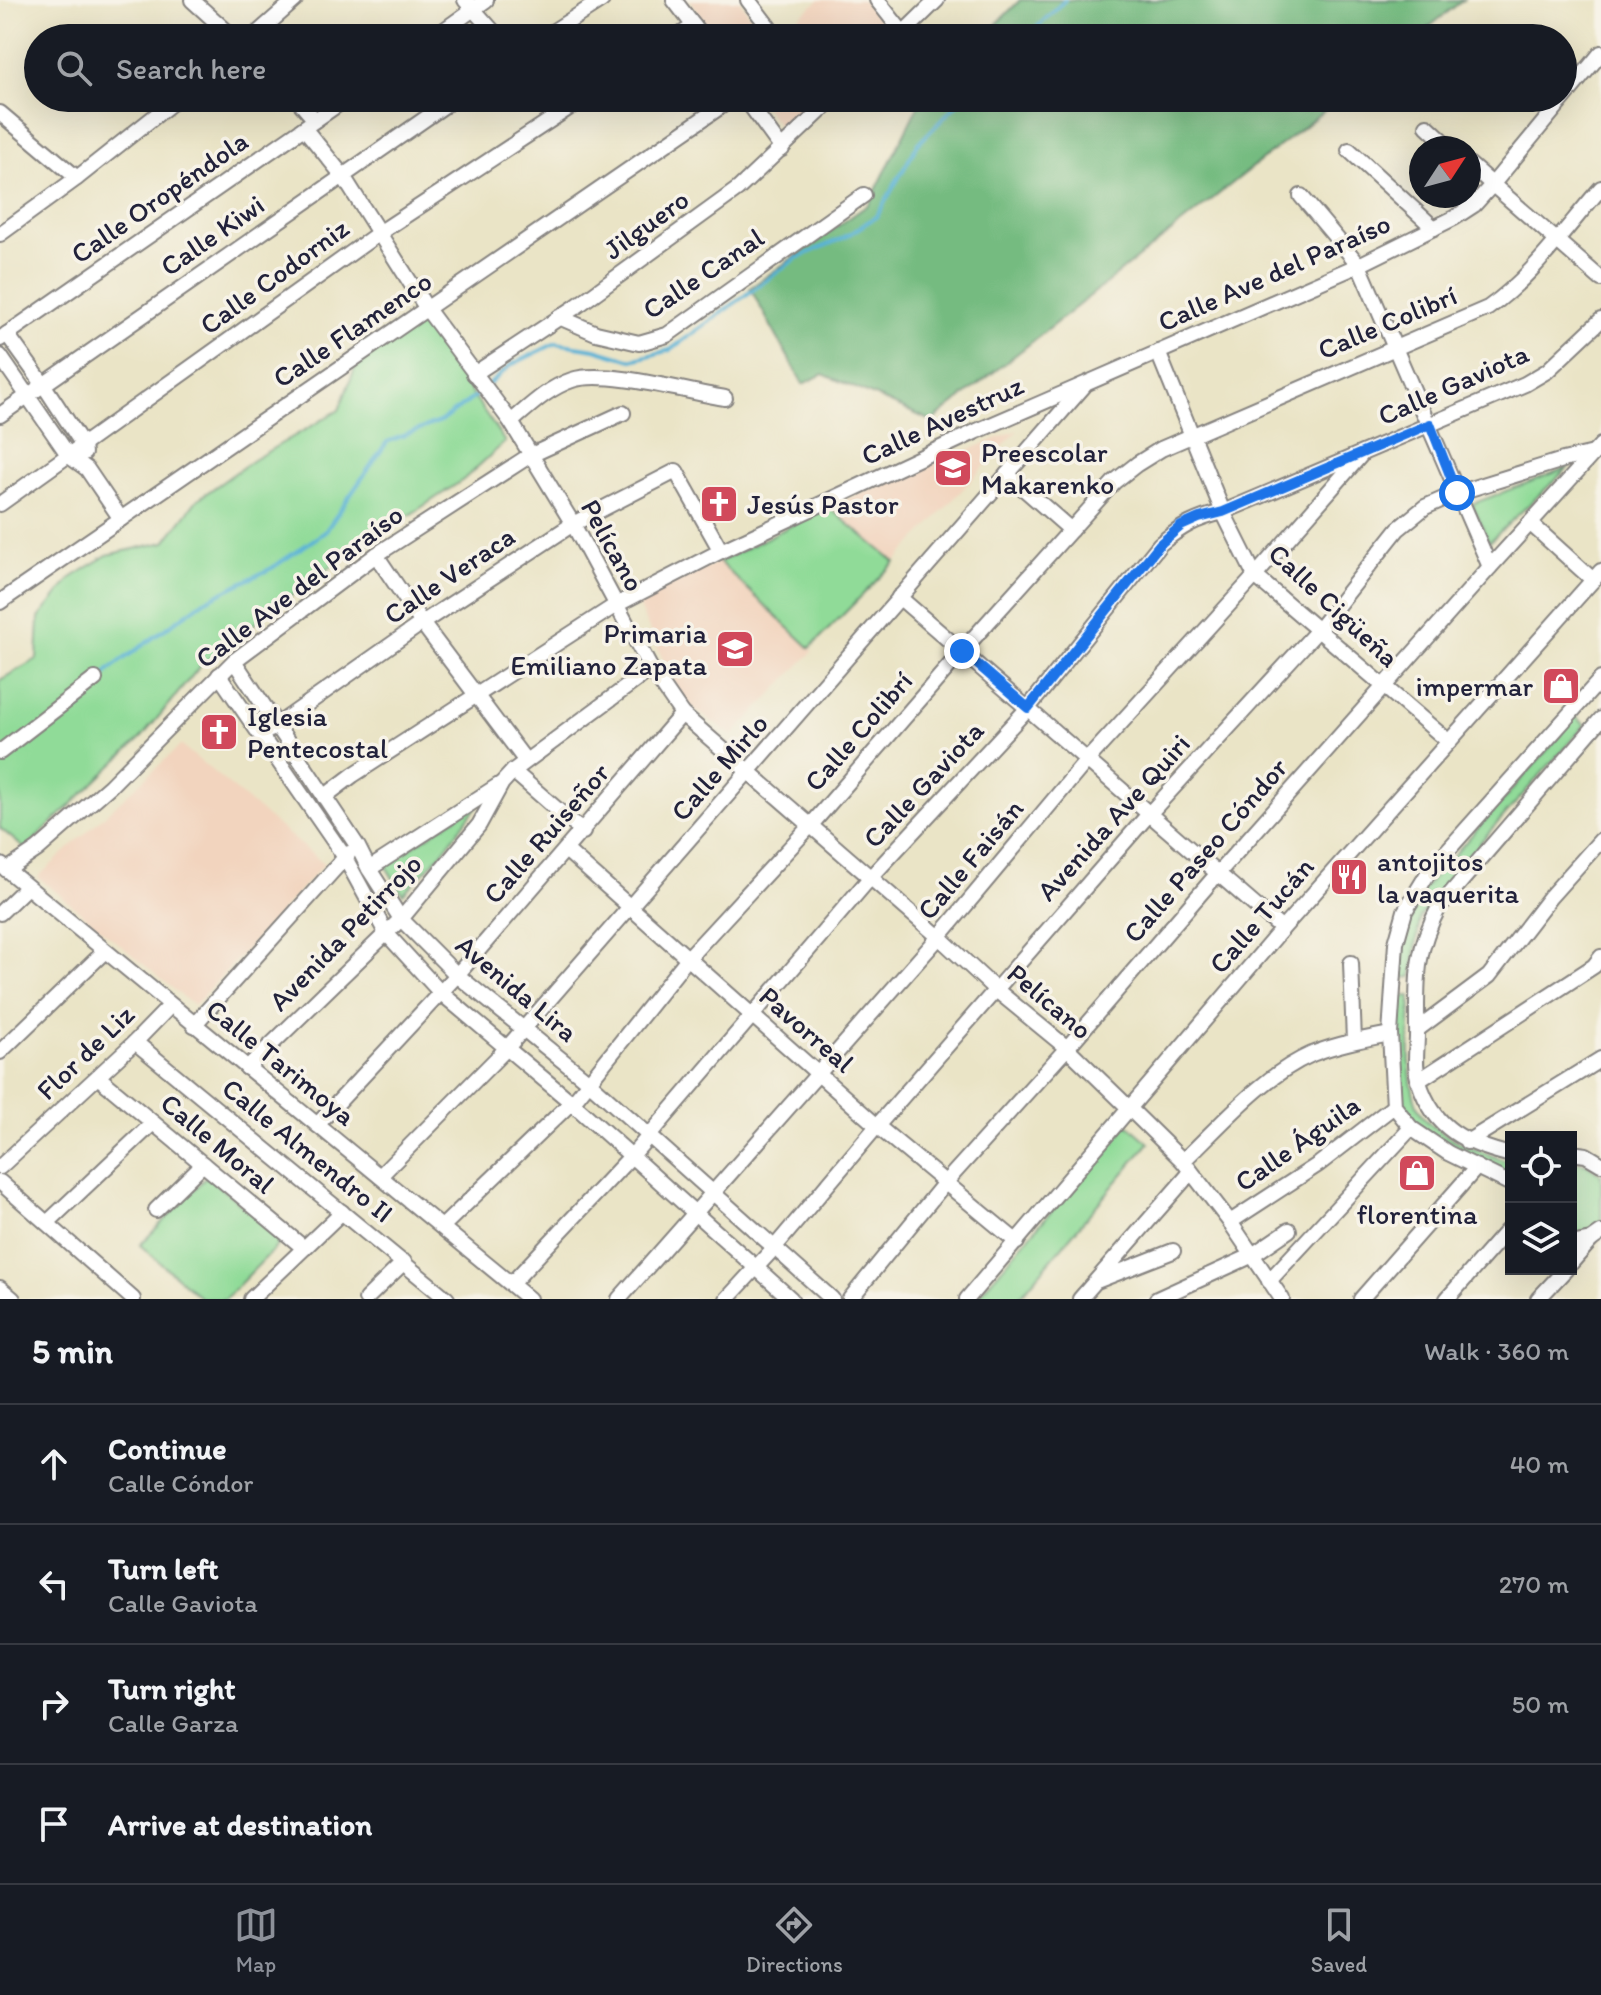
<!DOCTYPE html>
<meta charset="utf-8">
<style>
body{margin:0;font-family:Itim,sans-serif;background:#242831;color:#f1f3f6}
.controls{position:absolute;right:24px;bottom:24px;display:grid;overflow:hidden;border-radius:0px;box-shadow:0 8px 32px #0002}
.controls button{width:72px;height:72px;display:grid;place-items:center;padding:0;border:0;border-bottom:2px solid #363941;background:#171b24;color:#f1f3f6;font:40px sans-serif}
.compass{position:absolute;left:1409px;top:136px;width:72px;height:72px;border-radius:50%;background:#171b24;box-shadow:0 8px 32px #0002;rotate:54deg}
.stop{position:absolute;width:24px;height:24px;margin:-18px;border:6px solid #1a73e8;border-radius:50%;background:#fff}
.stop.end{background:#1a73e8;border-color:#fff;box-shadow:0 2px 8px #0008}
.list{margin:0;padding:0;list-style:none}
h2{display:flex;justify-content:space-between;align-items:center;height:104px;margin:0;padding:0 32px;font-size:34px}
h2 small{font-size:26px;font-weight:400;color:#9ea1a6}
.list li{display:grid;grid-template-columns:52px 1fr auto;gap:24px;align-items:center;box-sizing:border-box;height:120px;padding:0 32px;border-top:2px solid #363941}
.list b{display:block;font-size:30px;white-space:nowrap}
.list p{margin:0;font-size:26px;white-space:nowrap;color:#9ea1a6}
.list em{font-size:26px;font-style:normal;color:#9ea1a6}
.icon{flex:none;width:44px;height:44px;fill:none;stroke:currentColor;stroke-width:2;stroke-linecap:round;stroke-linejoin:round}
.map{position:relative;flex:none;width:1601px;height:1299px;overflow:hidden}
.search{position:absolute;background:#171b24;box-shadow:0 8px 32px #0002;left:24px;right:24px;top:24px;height:88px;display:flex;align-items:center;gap:20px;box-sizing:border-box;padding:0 28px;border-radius:44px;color:#9ea1a6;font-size:30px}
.sheet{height:584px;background:#171b24}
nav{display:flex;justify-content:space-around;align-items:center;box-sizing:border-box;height:112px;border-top:2px solid #363941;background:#171b24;font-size:22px;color:#9ea1a6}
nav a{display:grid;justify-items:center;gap:4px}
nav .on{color:#8c9099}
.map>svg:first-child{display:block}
.built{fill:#f2d4be}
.green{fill:#90db98;stroke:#597e6a;stroke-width:2}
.forest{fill:#74bb80;stroke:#4b6e5e;stroke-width:2}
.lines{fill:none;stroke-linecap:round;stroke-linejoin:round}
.stream{stroke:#59b2d6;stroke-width:4}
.minor-casing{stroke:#868380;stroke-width:18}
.minor{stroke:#fff;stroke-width:14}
.route{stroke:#1a73e8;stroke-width:10}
.labels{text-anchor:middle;stroke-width:7;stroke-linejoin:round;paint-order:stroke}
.street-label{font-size:28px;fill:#22223b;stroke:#f7f3e8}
.poi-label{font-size:28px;fill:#22223b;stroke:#f7f3e8;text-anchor:start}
</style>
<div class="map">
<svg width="1601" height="1299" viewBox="0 0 1601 1299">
<rect width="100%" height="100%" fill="#f7f3e8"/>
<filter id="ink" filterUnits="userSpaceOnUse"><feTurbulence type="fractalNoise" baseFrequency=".0125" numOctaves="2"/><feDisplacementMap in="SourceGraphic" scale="16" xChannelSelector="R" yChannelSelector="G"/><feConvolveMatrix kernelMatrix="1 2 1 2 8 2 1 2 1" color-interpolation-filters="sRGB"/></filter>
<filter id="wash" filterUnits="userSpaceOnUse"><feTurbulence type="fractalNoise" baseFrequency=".006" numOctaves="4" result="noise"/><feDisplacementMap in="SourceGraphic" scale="32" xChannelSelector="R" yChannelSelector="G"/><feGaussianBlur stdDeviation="1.8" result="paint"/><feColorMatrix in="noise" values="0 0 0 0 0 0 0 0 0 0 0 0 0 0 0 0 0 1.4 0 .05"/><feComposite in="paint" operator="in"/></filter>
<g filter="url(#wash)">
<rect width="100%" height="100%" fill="#eae4c6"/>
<!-- built -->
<g class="built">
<path d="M690 0H739L766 38H716Z"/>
<path d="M819 0H863L889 32 883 38H774Z"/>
<path d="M758 98H821L785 134Z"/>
<path d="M1018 430 895 562 828 507Z"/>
<path d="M719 562 813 651 732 736 682 700 636 601Z"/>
<path d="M181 745 324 864 194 1006 38 877Z"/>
</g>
<!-- green -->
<g class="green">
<path d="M420 317 505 442 463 480 311 580 201 665 142 737 25 849 0 828V680L37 659 39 618 71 578 107 555 165 542 197 500 253 460 339 410 357 363Z"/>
<path d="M1569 467 1489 542 1472 504Z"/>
<path d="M828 507 895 562 810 648 719 562Z"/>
<path d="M1572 713 1585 725 1484 838 1420 917 1412 977 1396 978 1404 923 1420 893 1559 737Z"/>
<path d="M481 801 441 854 403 894 385 865Z"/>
<path d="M1411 996C1411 1028 1402 1099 1428 1122 1451 1142 1483 1152 1511 1163V1175L1508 1178 1446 1149 1400 1112 1393 997Z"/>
<path d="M1127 1124 1149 1143 1018 1299H975Z"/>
<path d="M1571 1161 1587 1164 1601 1175V1223C1594 1232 1582 1237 1571 1236Z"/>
<path d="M207 1176 283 1240 225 1299H202L140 1245Z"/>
</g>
<!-- forest -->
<g class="forest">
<path d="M1020 0H1463L1415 38H983Z"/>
<path d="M922 98H1340L932 421 823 374 803 384 750 288 869 204Z"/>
</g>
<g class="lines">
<!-- stream -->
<g class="stream">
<path d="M1026 38 1065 0"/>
<path d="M0 763 8 754 81 706 110 669 204 601 272 568 325 532 387 442 441 421 476 396 511 365 556 343 595 349 632 360 670 350 797 258 843 238 877 216 918 144 963 98"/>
</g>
</g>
</g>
<g filter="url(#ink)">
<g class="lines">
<defs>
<g id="minor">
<path d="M192 0 234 38"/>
<path d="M465 0 499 38"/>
<path d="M674 0 703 38"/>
<path d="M748 0 771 30"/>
<path d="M877 0 903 33"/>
<path d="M252 38 295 0"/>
<path d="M433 38 486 0"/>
<path d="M543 38 602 0"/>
<path d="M675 38 694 26"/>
<path d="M898 38 937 0"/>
<path d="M296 98 315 120"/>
<path d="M745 98 782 149"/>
<path d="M0 113 77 178"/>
<path d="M1427 126 1451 148"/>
<path d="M304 128 343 176 427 309 511 422 573 524 651 669 682 714 939 937 995 989 1067 1048 1129 1108 1183 1161 1230 1222 1282 1299"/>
<path d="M1349 150 1434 228"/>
<path d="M1469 164 1601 279"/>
<path d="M1301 196 1359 265 1490 567"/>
<path d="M0 234 77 178 178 98"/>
<path d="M559 317 596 333 639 343 667 335 864 195"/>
<path d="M7 334 43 384 83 445 84 453"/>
<path d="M0 339 347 98"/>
<path d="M1158 352 1223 512 1255 576 1448 741"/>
<path d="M0 356 69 456 87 469 121 519"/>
<path d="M474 374 577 306 738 189 834 98"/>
<path d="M0 415 455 98"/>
<path d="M511 422C530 406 548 388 572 380 606 369 687 392 725 398"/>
<path d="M1007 474 1071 530"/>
<path d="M0 504 379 233 584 98"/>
<path d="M1530 523 1593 580"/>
<path d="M376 555 422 623 525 760"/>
<path d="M899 597 1282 929"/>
<path d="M0 602 733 98"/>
<path d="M234 661 358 847 369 869 401 919 457 975 589 1082 832 1299"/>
<path d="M219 675 344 856 386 933 440 992 571 1102 791 1299"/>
<path d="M270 730 422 623 573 524 676 471 721 551"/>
<path d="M0 752 95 679"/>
<path d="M513 771 583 832"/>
<path d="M324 797 353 775 616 605 721 551 977 431 1359 265 1454 218 1474 205 1492 185 1601 53"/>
<path d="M567 851 877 1126 1017 1242"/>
<path d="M1 865 529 1299"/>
<path d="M369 869 499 785"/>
<path d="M7 870 38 849 110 786 234 661 376 555 529 456 623 413"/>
<path d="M0 913 27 887"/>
<path d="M1351 963 1354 1041"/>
<path d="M194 1025 349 853"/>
<path d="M1418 1029 1489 976 1550 897 1601 840"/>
<path d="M135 1042 447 1299"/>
<path d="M0 1052 104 952"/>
<path d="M247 1068 401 919 479 825 502 783 513 771 651 669"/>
<path d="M98 1077 304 1248"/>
<path d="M1418 1081 1594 966 1601 957"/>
<path d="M317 1125 457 975 682 714"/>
<path d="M1467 1142 1601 1059"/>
<path d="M1571 1153 1586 1155 1601 1164"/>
<path d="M1511 1155C1467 1144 1434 1130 1419 1082 1413 1064 1418 1045 1417 1027 1417 977 1415 952 1439 907L1601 719"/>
<path d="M1183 1161C1222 1124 1262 1076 1312 1054 1337 1044 1364 1039 1390 1034"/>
<path d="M0 1167 135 1042 170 1006"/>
<path d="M380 1176 507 1048 1084 386"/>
<path d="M0 1182 133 1299"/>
<path d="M1511 1184 1448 1153 1411 1128 1394 1106 1390 1034 1396 943 1405 911 1430 870 1601 679"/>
<path d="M156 1210 203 1164"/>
<path d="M1230 1222 1319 1164 1394 1106"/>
<path d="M47 1223 153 1123"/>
<path d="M442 1227 577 1097 688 958 811 825 962 651 1114 482 1137 464 1161 449 1488 308C1532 277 1565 229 1601 188"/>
<path d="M1571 1244 1591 1240 1601 1233"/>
<path d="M1571 1263 1591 1240"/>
<path d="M1099 1280 1173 1251"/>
<path d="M1269 1281 1411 1128"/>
<path d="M512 1283 636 1151 870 878 1028 708 1160 544C1182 526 1195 519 1223 512L1525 384 1547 371 1601 320"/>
<path d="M0 1288 13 1299"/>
<path d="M251 1299 342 1212"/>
<path d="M366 1299 404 1262"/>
<path d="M619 1299 939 937 1088 759 1255 576 1361 455"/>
<path d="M727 1299 774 1248 877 1126 1149 814 1318 630 1398 529 1425 507 1457 493 1563 460 1594 453"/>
<path d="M850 1299 944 1184 1067 1048 1219 872 1490 567 1601 445"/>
<path d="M967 1299 1282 929 1601 571"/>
<path d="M1080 1299 1191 1172"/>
<path d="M1157 1299 1251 1256 1289 1230"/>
<path d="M1361 1299 1477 1167"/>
<path d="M1447 1299 1511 1226"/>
<path d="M1538 1299 1566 1269"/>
</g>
</defs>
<!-- minor casing -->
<use href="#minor" class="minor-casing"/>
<!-- minor -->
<use href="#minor" class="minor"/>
</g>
</g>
<g class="lines" filter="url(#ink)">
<!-- route -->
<path class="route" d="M962 651 1028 708 1160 544 1181 526 1199 518 1223 512 1430 424 1457 493"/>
</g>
<!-- icons -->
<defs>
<symbol id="school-square" viewBox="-11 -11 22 22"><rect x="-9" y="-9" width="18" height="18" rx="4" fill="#d1495b" stroke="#f7f3e8"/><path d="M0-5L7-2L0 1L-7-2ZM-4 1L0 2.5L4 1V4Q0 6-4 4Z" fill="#fff"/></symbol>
<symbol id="church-square" viewBox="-11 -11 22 22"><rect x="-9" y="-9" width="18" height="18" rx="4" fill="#d1495b" stroke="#f7f3e8"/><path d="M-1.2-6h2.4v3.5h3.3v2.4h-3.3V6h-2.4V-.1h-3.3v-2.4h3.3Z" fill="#fff"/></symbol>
<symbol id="shop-square" viewBox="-11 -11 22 22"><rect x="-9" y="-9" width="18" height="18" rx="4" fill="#d1495b" stroke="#f7f3e8"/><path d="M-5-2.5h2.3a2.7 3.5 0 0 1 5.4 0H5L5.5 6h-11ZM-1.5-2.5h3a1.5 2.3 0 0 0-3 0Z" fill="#fff"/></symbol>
<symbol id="restaurant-square" viewBox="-11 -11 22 22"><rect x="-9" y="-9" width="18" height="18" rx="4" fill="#d1495b" stroke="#f7f3e8"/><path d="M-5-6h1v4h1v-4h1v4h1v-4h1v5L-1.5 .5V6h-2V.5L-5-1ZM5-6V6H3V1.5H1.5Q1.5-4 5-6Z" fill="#fff"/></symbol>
</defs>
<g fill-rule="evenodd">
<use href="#school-square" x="931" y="446" width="44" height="44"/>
<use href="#church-square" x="697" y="482" width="44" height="44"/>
<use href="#school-square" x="713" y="627" width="44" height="44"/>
<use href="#shop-square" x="1539" y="664" width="44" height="44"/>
<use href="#church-square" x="197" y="710" width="44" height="44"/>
<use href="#restaurant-square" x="1327" y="855" width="44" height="44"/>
<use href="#shop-square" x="1395" y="1151" width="44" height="44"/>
</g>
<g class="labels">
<!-- street labels -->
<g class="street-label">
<text transform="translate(159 197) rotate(-35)" y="10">Calle Oropéndola</text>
<text transform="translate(646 224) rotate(-36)" y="10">Jilguero</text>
<text transform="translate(212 235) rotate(-35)" y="10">Calle Kiwi</text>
<text transform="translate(1274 272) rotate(-24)" y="10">Calle Ave del Paraíso</text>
<text transform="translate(703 273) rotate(-34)" y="10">Calle Canal</text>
<text transform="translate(274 276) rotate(-36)" y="10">Calle Codorniz</text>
<text transform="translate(1387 322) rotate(-23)" y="10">Calle Colibrí</text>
<text transform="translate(352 329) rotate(-34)" y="10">Calle Flamenco</text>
<text transform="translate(1453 384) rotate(-24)" y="10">Calle Gaviota</text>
<text transform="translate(942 420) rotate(-25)" y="10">Calle Avestruz</text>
<text transform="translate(613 545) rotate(61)" y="10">Pelícano</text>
<text transform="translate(449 575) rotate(-34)" y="10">Calle Veraca</text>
<text transform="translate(299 586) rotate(-37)" y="10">Calle Ave del Paraíso</text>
<text transform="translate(1334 605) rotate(43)" y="10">Calle Cigüeña</text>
<text transform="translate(858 731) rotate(-49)" y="10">Calle Colibrí</text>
<text transform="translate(719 767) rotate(-49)" y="10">Calle Mirlo</text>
<text transform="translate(923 784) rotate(-47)" y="10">Calle Gaviota</text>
<text transform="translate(1113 817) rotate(-48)" y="10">Avenida Ave Quiri</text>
<text transform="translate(546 833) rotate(-49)" y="10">Calle Ruiseñor</text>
<text transform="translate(1205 850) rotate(-49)" y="10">Calle Paseo Cóndor</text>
<text transform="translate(970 859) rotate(-50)" y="10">Calle Faisán</text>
<text transform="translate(1261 915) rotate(-49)" y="10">Calle Tucán</text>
<text transform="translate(345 932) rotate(-46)" y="10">Avenida Petirrojo</text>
<text transform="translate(517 988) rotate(40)" y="10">Avenida Lira</text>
<text transform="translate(1050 1001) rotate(40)" y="10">Pelícano</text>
<text transform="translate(807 1029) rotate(41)" y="10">Pavorreal</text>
<text transform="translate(85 1052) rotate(-44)" y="10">Flor de Liz</text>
<text transform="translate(281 1062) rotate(39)" y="10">Calle Tarimoya</text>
<text transform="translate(218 1143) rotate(40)" y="10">Calle Moral</text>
<text transform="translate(1297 1143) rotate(-35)" y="10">Calle Águila</text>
<text transform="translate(308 1150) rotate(39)" y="10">Calle Almendro II</text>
</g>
<!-- poi labels -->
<g class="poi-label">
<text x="981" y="462">Preescolar<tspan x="981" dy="32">Makarenko</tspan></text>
<text x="747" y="514">Jesús Pastor</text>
<text x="707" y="643" text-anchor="end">Primaria<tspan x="707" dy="32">Emiliano Zapata</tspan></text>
<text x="1533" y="696" text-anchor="end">impermar</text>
<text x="247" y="726">Iglesia<tspan x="247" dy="32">Pentecostal</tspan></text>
<text x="1377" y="871">antojitos<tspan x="1377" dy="32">la vaquerita</tspan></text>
<text x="1417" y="1224" text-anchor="middle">florentina</text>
</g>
</g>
</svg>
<div class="controls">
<button><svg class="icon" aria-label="locate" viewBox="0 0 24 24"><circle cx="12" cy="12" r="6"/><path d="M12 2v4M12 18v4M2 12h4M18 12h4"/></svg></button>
<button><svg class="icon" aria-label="layers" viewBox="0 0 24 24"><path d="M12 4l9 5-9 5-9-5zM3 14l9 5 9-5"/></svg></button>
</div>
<svg class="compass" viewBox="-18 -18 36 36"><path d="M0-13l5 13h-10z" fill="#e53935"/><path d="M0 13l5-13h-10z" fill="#9ea1a6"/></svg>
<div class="stop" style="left:1457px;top:493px"></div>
<div class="stop end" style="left:962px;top:651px"></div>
<div class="search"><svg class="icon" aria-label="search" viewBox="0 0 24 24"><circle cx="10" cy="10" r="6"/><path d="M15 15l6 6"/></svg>Search here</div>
</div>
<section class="sheet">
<h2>5 min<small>Walk · 360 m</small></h2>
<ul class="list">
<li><svg class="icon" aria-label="ahead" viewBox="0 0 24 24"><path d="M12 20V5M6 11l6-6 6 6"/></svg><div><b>Continue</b><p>Calle Cóndor</p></div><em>40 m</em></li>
<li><svg class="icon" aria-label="left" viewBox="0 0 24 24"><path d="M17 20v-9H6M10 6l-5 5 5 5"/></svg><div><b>Turn left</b><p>Calle Gaviota</p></div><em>270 m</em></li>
<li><svg class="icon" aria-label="right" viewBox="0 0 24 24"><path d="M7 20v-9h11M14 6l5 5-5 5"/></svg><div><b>Turn right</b><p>Calle Garza</p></div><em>50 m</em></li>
<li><svg class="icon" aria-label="arrive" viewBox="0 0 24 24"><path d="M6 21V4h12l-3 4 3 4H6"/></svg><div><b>Arrive at destination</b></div></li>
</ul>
</section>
<nav>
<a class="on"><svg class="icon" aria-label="map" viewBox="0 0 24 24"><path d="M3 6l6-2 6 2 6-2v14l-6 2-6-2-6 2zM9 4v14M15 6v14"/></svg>Map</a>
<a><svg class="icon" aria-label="directions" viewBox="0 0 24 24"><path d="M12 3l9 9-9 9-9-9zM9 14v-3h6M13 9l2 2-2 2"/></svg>Directions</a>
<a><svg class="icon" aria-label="saved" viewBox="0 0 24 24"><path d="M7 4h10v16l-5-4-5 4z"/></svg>Saved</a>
</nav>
